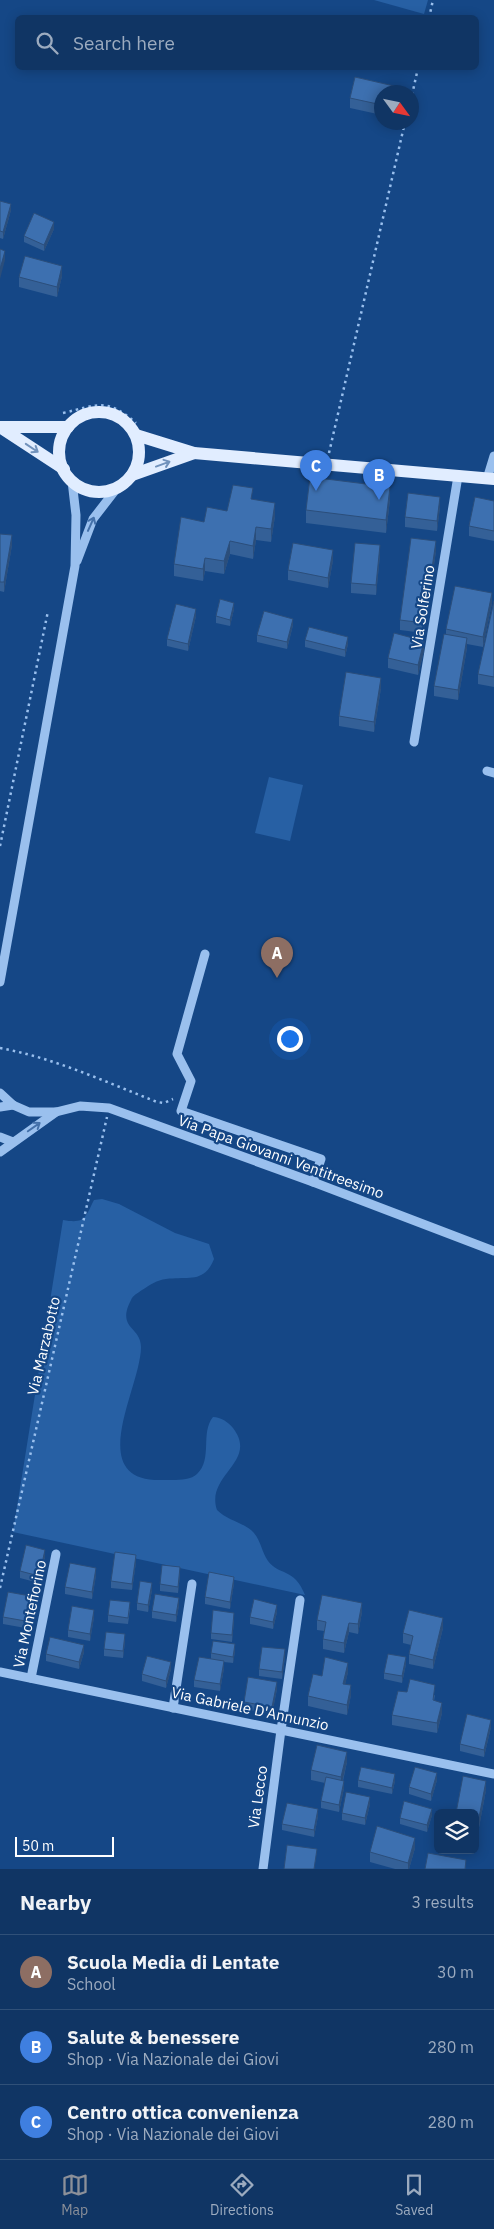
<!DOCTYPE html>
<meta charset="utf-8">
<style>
body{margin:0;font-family:"IBM Plex Sans",sans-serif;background:#1e406d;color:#f1f3f6}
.controls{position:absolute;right:15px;bottom:15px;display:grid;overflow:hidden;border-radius:8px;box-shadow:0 2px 12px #0003}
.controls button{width:45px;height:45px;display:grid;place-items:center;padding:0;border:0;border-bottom:1px solid #305078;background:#103564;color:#f1f3f6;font:25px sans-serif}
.compass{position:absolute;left:374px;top:85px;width:45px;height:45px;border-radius:50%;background:#103564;box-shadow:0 2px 12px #0003;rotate:123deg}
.scale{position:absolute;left:15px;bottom:12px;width:99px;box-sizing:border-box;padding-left:5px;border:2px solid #fff;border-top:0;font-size:14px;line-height:18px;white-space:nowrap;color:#fff;-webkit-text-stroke:4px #154786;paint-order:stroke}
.you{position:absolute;left:289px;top:1038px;width:18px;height:18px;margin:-12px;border:4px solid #fff;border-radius:50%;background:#1a73e8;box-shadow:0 0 0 8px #1a73e833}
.badge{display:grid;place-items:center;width:32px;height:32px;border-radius:50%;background:#8c9099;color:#fff;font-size:16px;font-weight:700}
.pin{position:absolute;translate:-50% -41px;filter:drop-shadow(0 1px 2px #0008)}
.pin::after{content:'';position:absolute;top:26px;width:18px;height:15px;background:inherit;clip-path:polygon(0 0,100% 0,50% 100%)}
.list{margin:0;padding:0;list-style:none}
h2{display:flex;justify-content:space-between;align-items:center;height:65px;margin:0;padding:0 20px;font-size:21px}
h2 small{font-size:16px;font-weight:400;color:#9cabbf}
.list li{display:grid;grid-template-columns:32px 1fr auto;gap:15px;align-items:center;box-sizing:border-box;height:75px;padding:0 20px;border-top:1px solid #305078}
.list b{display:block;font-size:19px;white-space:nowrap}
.list p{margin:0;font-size:16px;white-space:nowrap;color:#9cabbf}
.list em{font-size:16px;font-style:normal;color:#9cabbf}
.icon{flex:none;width:28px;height:28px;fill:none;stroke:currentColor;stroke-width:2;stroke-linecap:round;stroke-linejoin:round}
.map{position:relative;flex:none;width:494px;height:1869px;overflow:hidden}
.search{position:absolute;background:#103564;box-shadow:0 2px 12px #0003;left:15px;right:15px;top:15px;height:55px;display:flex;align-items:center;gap:12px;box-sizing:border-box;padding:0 18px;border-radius:8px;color:#9cabbf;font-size:19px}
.sheet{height:290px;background:#103564}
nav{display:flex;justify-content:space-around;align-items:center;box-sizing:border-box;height:70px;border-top:1px solid #305078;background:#103564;font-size:14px;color:#9cabbf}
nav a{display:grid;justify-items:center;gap:2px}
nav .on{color:#8c9099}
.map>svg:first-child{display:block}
.green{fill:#2760a4}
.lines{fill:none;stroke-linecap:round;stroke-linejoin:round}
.path{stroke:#9ac0ee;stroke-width:2.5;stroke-dasharray:2.5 4;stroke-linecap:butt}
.minor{stroke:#9ac0ee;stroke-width:9}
.major{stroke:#e1edff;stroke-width:12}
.wall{fill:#346097}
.shaded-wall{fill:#2b4e7b}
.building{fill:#3d70b0;stroke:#2b4e7b}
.oneway{stroke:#7192bc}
.oneway2{stroke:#4471aa}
.labels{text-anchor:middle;stroke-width:4.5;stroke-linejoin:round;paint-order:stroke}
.street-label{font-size:15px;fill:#fff;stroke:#154786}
</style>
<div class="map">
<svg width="494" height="1869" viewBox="0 0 494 1869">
<rect width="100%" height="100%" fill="#154786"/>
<!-- green -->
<g class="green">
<path d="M374 0H428L424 14Z"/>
<path d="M269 777 303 785 290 841 255 833Z"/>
<path d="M102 1199 119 1204 175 1233 209 1244 214 1259C204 1284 188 1276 166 1279 157 1280 150 1285 142 1290 138 1293 133 1295 131 1300 116 1329 141 1326 141 1347 141 1388 81 1484 165 1480 175 1480 190 1481 197 1474 213 1459 200 1433 213 1417 221 1417 228 1422 233 1428 259 1462 205 1475 217 1510 227 1520 241 1522 251 1530 261 1539 261 1551 268 1561 279 1576 294 1567 305 1595L13 1532 63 1220C85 1224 85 1218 94 1200Z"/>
</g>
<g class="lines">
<!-- path -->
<g class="path">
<path d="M429 18 433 0"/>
<path d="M412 95 418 68"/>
<path d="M63 413C98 405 106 397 136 423"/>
<path d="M329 453 405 122"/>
<path d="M0 846 48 611"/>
<path d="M0 1048C54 1058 106 1082 157 1102L164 1103 173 1099"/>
<path d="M0 1588 107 1117"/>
</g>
<!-- minor -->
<g class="minor">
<path d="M487 479 494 456"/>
<path d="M77 561 93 519 117 488"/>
<path d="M414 742 458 476"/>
<path d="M487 771 494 773"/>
<path d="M205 954 177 1054 191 1081 181 1111 321 1159 313 1182"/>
<path d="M0 982 75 566 76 515 72 481"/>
<path d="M0 1093 13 1105 29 1112H56L80 1106 109 1108 313 1182 494 1251"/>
<path d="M0 1107 13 1105"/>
<path d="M0 1137 13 1142"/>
<path d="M0 1152 56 1112"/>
<path d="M0 1672 494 1774"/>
<path d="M31 1678 56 1554"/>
<path d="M173 1708 192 1584"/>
<path d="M263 1869 281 1730 300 1600"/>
</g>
<!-- major -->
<g class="major">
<circle cx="99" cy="452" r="40"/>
<path d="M0 427 64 469"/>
<path d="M0 427H68"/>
<path d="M136 435 194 453 494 479"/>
<path d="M132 475 194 453"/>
</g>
</g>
<!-- wall -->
<g class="wall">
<path d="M355 77 394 86V92H382V115L350 108V98Z"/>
<path d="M0 201 11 210 3 239 0 238Z"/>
<path d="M54 229 44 251 24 242V236Z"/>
<path d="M62 276 57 297 19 287V277Z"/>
<path d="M253 499 275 516 271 542 256 540 253 559 230 554 224 574 205 571 203 581 174 576V564L204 522Z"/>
<path d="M390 500 386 533 306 523V510Z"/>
<path d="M494 501V541L469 536V526Z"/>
<path d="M440 507 437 531 405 527V517Z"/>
<path d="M0 534 12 545 4 592 0 591Z"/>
<path d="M436 551 424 633 400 630V620Z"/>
<path d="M380 555 376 595 351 593V583Z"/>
<path d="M333 560 328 588 288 580V570Z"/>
<path d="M494 601V687L478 684V674Z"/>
<path d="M492 603 483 647 467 644V648L458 700 434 696V686L446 634V629Z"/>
<path d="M234 609 230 626 216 623V616Z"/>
<path d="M196 616 188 651 167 646V639Z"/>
<path d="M293 625 287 649 257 642V635Z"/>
<path d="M305 640 348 644 345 657 305 647Z"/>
<path d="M424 651 418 675 388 668V658Z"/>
<path d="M381 688 374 732 339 726V716Z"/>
<path d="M45 1557 39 1583 20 1578V1571Z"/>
<path d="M136 1562 132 1590 111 1588V1581Z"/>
<path d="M180 1574 178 1593 160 1591V1584Z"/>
<path d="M96 1575 92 1599 65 1594V1587Z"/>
<path d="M234 1583 230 1609 205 1604V1597Z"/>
<path d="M152 1590 148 1612 137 1610V1603Z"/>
<path d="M36 1604 31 1629 3 1624V1617Z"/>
<path d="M179 1605 176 1622 152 1618V1611Z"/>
<path d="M130 1609 128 1624 108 1622V1615Z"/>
<path d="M277 1612 273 1629 250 1624V1617Z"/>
<path d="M362 1612 358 1634 349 1632 344 1653 323 1649V1639L324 1631 317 1630V1620Z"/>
<path d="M94 1617 90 1641 68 1637V1630Z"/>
<path d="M234 1620 232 1642 211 1639V1633Z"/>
<path d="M443 1628 433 1669 409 1664V1654L411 1645 403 1643V1633Z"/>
<path d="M125 1641 123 1658 104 1656V1649Z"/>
<path d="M235 1651 233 1663 224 1662V1668L220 1691 194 1687V1680L211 1659V1653Z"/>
<path d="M84 1652 79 1669 46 1661V1654Z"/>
<path d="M285 1656 282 1679 259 1676V1669Z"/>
<path d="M406 1664 402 1683 384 1679V1673Z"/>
<path d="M171 1669 166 1688 142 1681V1674Z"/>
<path d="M348 1672 345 1684 351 1695 347 1715 308 1706V1696L322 1676Z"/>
<path d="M277 1689 272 1714 244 1709V1702Z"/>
<path d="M435 1695 434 1701 442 1713 437 1733 392 1725V1715Z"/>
<path d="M491 1727 484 1757 460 1751V1744Z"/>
<path d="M347 1762 343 1781 344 1788 339 1812 321 1808V1801L325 1783 311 1780V1770Z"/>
<path d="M358 1780 395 1781 392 1794 358 1787Z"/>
<path d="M437 1780 431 1801 409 1794V1787Z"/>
<path d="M486 1790 477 1838H475V1813Z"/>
<path d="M370 1804 365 1825 342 1820V1813Z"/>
<path d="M432 1815 427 1832 400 1824V1818Z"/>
<path d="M318 1816 314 1837 282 1830V1824Z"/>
<path d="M415 1848 409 1869H395L370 1862V1852Z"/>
</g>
<!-- shaded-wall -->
<g class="shaded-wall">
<path d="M11 204V210L3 239V232Z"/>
<path d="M54 222V229L44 251V245Z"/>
<path d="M5 251V260L0 279V269Z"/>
<path d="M62 266V276L57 297V287Z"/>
<path d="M390 487V500L386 533V520Z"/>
<path d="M440 497V507L437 531V521Z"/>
<path d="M275 503V516L271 542V529Z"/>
<path d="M256 527V540L253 559V546Z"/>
<path d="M12 535V545L4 592V582Z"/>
<path d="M230 541V554L224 574V561Z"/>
<path d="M436 541V551L424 633V623Z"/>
<path d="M380 545V555L376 595V585Z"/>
<path d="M333 550V560L328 588V578Z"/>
<path d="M205 558V571L203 581V569Z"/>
<path d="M492 593V603L483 647V637Z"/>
<path d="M234 603V609L230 626V620Z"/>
<path d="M196 609V616L188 651V644Z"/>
<path d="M293 619V625L287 649V642Z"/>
<path d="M348 637V644L345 657V650Z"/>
<path d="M467 638V648L458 700V690Z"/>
<path d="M424 641V651L418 675V665Z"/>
<path d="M381 678V688L374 732V722Z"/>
<path d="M45 1550V1557L39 1583V1576Z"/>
<path d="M136 1555V1562L132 1590V1584Z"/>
<path d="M180 1567V1574L178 1593V1587Z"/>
<path d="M96 1568V1575L92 1599V1592Z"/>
<path d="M234 1577V1583L230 1609V1602Z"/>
<path d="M152 1583V1590L148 1612V1605Z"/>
<path d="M36 1597V1604L31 1629V1622Z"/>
<path d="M179 1598V1605L176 1622V1615Z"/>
<path d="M362 1603V1612L358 1634V1624Z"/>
<path d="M277 1605V1612L273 1629V1622Z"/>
<path d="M94 1610V1617L90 1641V1634Z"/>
<path d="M234 1613V1620L232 1642V1635Z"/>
<path d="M443 1618V1628L433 1669V1660Z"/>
<path d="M349 1623V1632L344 1653V1643Z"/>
<path d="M125 1634V1641L123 1658V1651Z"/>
<path d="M235 1644V1651L233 1663V1657Z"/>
<path d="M84 1645V1652L79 1669V1662Z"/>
<path d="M285 1649V1656L282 1679V1672Z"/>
<path d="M406 1657V1664L402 1683V1676Z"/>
<path d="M224 1661V1668L220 1691V1684Z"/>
<path d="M171 1662V1669L166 1688V1681Z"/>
<path d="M348 1663V1672L343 1694V1684Z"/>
<path d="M277 1682V1689L272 1714V1707Z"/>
<path d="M351 1685V1695L347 1715V1705Z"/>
<path d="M442 1703V1713L437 1733V1723Z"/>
<path d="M491 1720V1727L484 1757V1750Z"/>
<path d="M347 1752V1762L341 1787V1777Z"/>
<path d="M437 1773V1780L431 1801V1794Z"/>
<path d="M395 1774V1781L392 1794V1788Z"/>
<path d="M344 1781V1788L339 1812V1805Z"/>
<path d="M486 1781V1790L477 1838V1828Z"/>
<path d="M370 1797V1804L365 1825V1818Z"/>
<path d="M318 1809V1816L314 1837V1830Z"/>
<path d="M432 1809V1815L427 1832V1825Z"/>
<path d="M415 1838V1848L409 1869H408V1863Z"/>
</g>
<!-- building -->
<g class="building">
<path d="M355 77 394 86 393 92H382V105L350 98Z"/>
<path d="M0 201 11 204 3 232 0 231Z"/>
<path d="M34 213 54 222 44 245 24 236Z"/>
<path d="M0 249 5 251 0 269Z"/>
<path d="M25 256 62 266 57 287 19 277Z"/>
<path d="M310 477 390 487 386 520 306 510Z"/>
<path d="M233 485 253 488 251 499 275 503 271 529 256 527 253 546 230 541 224 561 205 558 203 569 174 564 181 517 204 522 207 507 227 511Z"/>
<path d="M408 493 440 497 437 521 405 517Z"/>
<path d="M475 497 494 501V531L469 526Z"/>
<path d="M0 534 12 535 4 582H0Z"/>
<path d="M411 538 436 541 424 623 400 620Z"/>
<path d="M293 543 333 550 328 578 288 570Z"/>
<path d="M355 543 380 545 376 585 351 583Z"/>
<path d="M455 586 492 593 483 637 446 629Z"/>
<path d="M220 599 234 603 230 620 216 616Z"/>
<path d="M494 601V677L478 674Z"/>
<path d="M176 604 196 609 188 644 167 639Z"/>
<path d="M264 611 293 619 287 642 257 635Z"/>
<path d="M309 627 348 637 345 650 305 640Z"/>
<path d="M394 633 424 641 418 665 388 658Z"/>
<path d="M444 634 467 638 458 690 434 686Z"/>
<path d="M346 672 381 678 374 722 339 716Z"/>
<path d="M26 1545 45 1550 39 1576 20 1571Z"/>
<path d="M115 1552 136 1555 132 1584 111 1581Z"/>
<path d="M70 1563 96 1568 92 1592 65 1587Z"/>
<path d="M162 1565 180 1567 178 1587 160 1584Z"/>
<path d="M209 1572 234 1577 230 1602 205 1597Z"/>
<path d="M140 1581 152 1583 148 1605 137 1603Z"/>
<path d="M8 1592 36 1597 31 1622 3 1617Z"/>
<path d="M155 1594 179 1598 176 1615 152 1611Z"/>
<path d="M322 1595 362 1603 358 1624 349 1623 344 1643 323 1639 326 1622 317 1620Z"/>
<path d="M254 1599 277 1605 273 1622 250 1617Z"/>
<path d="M110 1600 130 1602 128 1618 108 1615Z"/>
<path d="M72 1606 94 1610 90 1634 68 1630Z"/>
<path d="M213 1610 234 1613 232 1635 211 1633Z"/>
<path d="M409 1610 443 1618 433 1660 409 1654 413 1636 403 1633Z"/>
<path d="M106 1632 125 1634 123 1651 104 1649Z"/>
<path d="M50 1637 84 1645 79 1662 46 1654Z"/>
<path d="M213 1641 235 1644 233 1657 211 1653Z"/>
<path d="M262 1647 285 1649 282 1672 259 1669Z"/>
<path d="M388 1654 406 1657 402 1676 384 1673Z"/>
<path d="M147 1656 171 1662 166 1681 142 1674Z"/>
<path d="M199 1657 224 1661 220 1684 194 1680Z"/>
<path d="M325 1657 348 1663 343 1684 351 1685 347 1705 308 1696 313 1674 322 1676Z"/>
<path d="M248 1677 277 1682 272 1707 244 1702Z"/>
<path d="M410 1679 435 1685 433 1700 442 1703 437 1723 392 1715 398 1691 407 1692Z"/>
<path d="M467 1714 491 1720 484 1750 460 1744Z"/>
<path d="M317 1745 347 1752 341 1777 311 1770Z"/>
<path d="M361 1767 395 1774 392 1788 358 1780Z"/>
<path d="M415 1767 437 1773 431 1794 409 1787Z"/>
<path d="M463 1776 486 1781 477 1828H475V1813H456Z"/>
<path d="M326 1777 344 1781 339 1805 321 1801Z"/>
<path d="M346 1792 370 1797 365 1818 342 1813Z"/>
<path d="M404 1801 432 1809 427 1825 400 1818Z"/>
<path d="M287 1803 318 1809 314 1830 282 1824Z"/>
<path d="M377 1826 415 1838 408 1863 370 1852Z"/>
<path d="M287 1845 317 1849 314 1869H284Z"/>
<path d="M428 1853 466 1860 465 1869H425Z"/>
</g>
<!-- one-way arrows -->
<defs><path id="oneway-shaft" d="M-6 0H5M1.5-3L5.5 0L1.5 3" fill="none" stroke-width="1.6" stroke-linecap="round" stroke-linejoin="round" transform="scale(1.25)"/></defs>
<g class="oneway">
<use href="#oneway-shaft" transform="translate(32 448) rotate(34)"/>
<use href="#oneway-shaft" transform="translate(163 464) rotate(-20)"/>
</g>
<g class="oneway2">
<use href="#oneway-shaft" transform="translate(91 524) rotate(-66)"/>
<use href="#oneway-shaft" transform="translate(34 1127) rotate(-35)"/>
</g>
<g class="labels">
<!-- street labels -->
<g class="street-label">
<text transform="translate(423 607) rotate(-81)" y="5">Via Solferino</text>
<text transform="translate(281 1157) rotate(20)" y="5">Via Papa Giovanni Ventitreesimo</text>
<text transform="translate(44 1346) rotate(-77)" y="5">Via Marzabotto</text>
<text transform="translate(30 1614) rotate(-78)" y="5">Via Montefiorino</text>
<text transform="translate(250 1709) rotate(12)" y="5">Via Gabriele D'Annunzio</text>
<text transform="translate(258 1797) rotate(-82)" y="5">Via Lecco</text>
</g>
</g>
</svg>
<div class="controls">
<button><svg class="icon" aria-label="layers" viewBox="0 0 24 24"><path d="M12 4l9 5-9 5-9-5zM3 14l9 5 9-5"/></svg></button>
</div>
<svg class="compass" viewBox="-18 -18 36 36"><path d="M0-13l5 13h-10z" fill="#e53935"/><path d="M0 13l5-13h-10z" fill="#9cabbf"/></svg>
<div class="scale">50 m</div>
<div class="you"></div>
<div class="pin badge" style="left:277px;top:978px;background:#8d6e63">A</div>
<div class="pin badge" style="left:379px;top:500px;background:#3f7fe0">B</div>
<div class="pin badge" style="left:316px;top:491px;background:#3f7fe0">C</div>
<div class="search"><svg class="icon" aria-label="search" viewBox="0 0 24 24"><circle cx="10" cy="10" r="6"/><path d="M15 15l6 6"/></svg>Search here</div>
</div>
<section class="sheet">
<h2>Nearby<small>3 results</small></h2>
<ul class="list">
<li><span class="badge" style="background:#8d6e63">A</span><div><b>Scuola Media di Lentate</b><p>School</p></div><em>30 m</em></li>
<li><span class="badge" style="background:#3f7fe0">B</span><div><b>Salute &amp; benessere</b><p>Shop · Via Nazionale dei Giovi</p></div><em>280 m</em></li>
<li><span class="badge" style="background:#3f7fe0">C</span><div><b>Centro ottica convenienza</b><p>Shop · Via Nazionale dei Giovi</p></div><em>280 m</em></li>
</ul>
</section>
<nav>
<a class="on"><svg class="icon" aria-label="map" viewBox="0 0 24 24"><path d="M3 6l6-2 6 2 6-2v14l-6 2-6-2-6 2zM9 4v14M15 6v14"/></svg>Map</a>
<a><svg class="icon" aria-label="directions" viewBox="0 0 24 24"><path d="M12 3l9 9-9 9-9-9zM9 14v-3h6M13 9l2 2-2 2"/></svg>Directions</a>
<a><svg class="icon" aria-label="saved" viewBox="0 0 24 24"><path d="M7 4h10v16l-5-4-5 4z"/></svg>Saved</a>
</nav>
